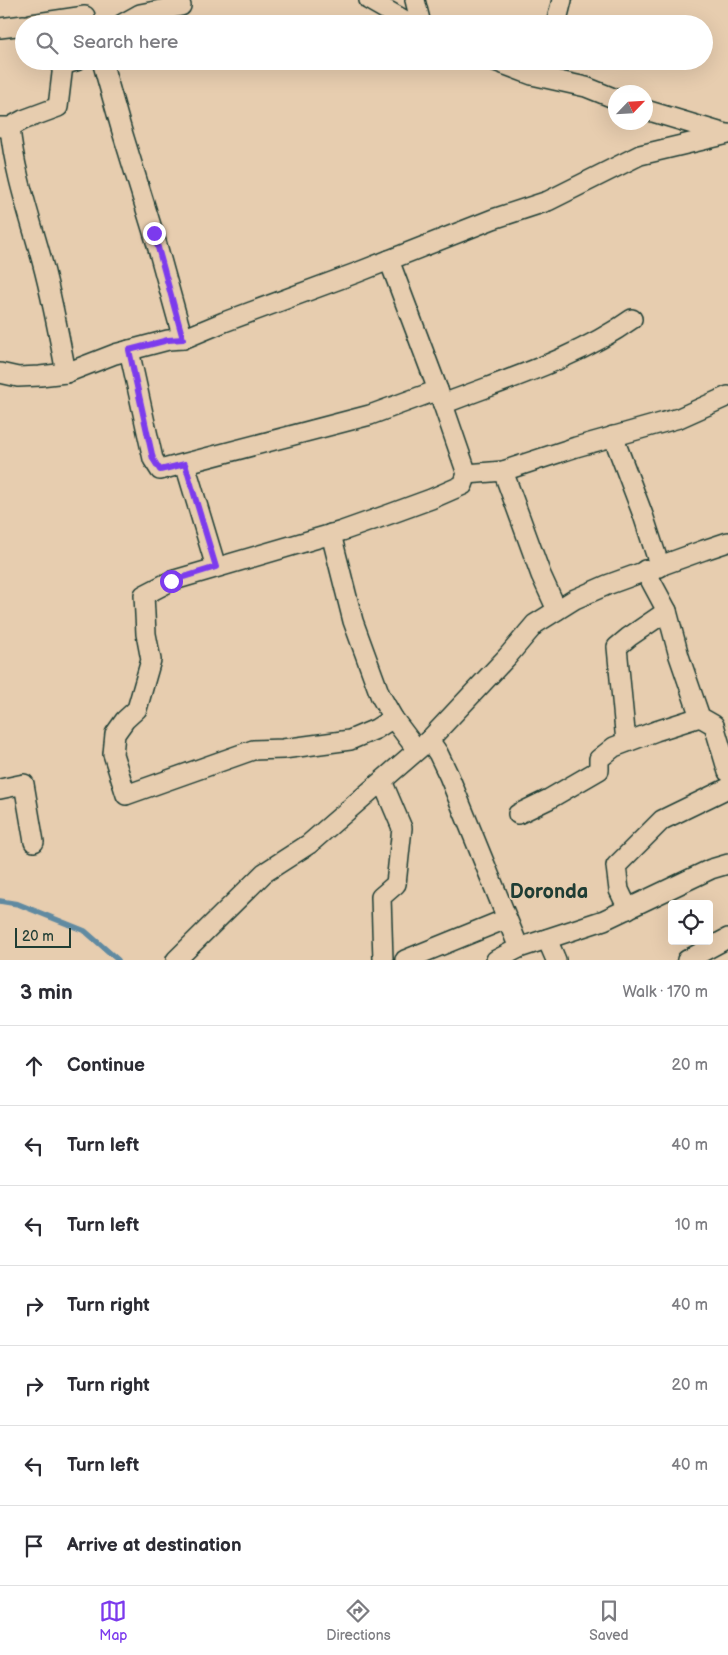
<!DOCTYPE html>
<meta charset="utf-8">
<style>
body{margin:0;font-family:"Balsamiq Sans",sans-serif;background:#f7f7f7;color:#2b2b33}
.controls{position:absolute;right:15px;bottom:15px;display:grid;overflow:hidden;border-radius:5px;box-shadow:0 5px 20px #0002}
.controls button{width:45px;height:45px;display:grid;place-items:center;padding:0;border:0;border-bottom:1px solid #e1e1e2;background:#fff;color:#2b2b33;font:25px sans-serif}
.compass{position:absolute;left:608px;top:85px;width:45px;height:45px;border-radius:50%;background:#fff;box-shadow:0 5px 20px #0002;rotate:65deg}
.scale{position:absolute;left:15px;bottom:12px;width:56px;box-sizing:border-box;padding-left:5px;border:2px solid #1f3d34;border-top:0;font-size:14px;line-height:18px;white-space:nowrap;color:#1f3d34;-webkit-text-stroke:4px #e7cdaf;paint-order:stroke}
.stop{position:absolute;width:15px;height:15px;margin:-11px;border:4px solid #7c3aed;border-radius:50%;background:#fff}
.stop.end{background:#7c3aed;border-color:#fff;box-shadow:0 1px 5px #0008}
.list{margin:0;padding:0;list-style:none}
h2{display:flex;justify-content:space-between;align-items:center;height:65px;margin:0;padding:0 20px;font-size:21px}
h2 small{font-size:16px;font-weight:400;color:#7c7c81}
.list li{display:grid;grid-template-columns:32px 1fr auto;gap:15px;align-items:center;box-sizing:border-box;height:80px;padding:0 20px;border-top:1px solid #e1e1e2}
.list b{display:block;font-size:19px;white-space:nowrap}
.list em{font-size:16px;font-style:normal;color:#7c7c81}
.icon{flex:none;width:28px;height:28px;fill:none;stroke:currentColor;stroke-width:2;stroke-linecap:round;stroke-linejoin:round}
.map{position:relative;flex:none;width:728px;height:960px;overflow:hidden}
.search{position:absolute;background:#fff;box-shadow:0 5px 20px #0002;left:15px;right:15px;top:15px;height:55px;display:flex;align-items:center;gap:12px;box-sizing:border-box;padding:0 18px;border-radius:28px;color:#7c7c81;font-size:19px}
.sheet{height:625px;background:#fff}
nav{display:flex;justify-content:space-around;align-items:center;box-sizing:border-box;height:70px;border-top:1px solid #e1e1e2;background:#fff;font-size:14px;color:#7c7c81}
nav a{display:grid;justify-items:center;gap:2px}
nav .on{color:#7c3aed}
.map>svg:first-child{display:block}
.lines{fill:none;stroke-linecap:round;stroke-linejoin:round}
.stream{stroke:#618aa1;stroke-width:5.5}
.minor-casing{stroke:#1f3d34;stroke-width:22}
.minor{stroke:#e7cdaf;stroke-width:19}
.route{stroke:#7c3aed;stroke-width:6}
.labels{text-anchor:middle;stroke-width:4;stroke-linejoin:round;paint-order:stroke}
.district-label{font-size:20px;font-weight:bold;fill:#1f3d34;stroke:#e7cdaf}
</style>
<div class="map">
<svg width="728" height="960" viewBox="0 0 728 960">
<rect width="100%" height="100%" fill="#e7cdaf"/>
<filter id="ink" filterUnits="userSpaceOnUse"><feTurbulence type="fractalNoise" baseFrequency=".02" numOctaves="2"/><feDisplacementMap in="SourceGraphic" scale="10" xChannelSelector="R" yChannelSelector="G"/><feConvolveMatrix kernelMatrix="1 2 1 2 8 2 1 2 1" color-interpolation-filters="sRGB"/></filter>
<g filter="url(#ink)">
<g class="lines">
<!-- stream -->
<path class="stream" d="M0 901 18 904 85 931 118 960"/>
<defs>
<g id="minor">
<path d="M369 0 411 24"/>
<path d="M415 0 421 24"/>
<path d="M31 24 85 16"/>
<path d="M122 24 140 14 181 6 179 0"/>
<path d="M556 24 562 0"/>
<path d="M0 28 24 25"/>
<path d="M102 61 121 128 157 245 183 339"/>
<path d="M495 61 532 75 586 87 616 99"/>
<path d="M646 110 726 134"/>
<path d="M0 127H10L23 120 58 107 63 65 76 61"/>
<path d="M10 127C14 172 30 217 42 261 52 298 59 335 66 373"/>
<path d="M389 260 438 390 467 474 463 485 431 499 390 514 342 531 171 581 144 595 146 634 151 660 137 709 125 720 115 734 113 754 126 795 253 750 283 749 350 740 376 729 393 718 417 750"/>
<path d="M129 350 153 459 160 470 370 415 438 390"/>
<path d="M0 373 18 377 40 376 66 373 115 354 168 340 183 339 224 322 356 273 493 219 548 201 640 155 728 134"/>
<path d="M443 404C507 379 576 359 632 319"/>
<path d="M613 436 643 515 660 567"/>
<path d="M185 464 216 567"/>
<path d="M503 471 541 575 557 610"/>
<path d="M467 474 503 471 576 447 679 418 728 396"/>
<path d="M331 534 353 621 380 695 393 718"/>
<path d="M645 570 667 611 679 656 700 717 714 725 728 772"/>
<path d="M429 740 438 753 449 776 519 948"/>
<path d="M626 742 617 647 629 637 667 611"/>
<path d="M382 781 402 828 396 884 381 897 383 960"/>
<path d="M0 789 24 784 34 842"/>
<path d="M518 814 549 799 599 770V759L614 747 656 731 700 717"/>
<path d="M628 909 619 890 616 866 662 820 728 788"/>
<path d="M547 939 556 960"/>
<path d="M176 960 264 873 309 844 429 740 507 657 535 624 575 599 607 585 704 550 728 542"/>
<path d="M405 960 506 919"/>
<path d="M496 960 519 948 604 920 711 869 728 864"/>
<path d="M687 960 728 938"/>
</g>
</defs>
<!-- minor casing -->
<use href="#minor" class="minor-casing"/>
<!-- minor -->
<use href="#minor" class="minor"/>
</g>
</g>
<g class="lines" filter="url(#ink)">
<!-- route -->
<path class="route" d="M154 233 183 339 168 340 129 350 153 459 160 470 185 464 216 567 171 581"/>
</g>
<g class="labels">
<!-- district labels -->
<g class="district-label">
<text x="549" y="898">Doronda</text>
</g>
</g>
</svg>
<div class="controls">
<button><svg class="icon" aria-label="locate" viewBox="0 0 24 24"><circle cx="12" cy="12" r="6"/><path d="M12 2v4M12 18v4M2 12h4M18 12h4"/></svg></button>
</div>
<svg class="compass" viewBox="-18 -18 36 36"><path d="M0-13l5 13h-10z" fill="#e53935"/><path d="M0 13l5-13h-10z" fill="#7c7c81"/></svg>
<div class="scale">20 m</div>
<div class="stop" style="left:171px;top:581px"></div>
<div class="stop end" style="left:154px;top:233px"></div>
<div class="search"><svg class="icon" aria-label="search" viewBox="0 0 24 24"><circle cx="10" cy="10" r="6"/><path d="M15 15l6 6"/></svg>Search here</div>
</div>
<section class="sheet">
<h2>3 min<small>Walk · 170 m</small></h2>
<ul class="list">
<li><svg class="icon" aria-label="ahead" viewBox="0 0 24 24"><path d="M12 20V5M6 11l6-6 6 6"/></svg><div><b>Continue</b></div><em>20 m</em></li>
<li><svg class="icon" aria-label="left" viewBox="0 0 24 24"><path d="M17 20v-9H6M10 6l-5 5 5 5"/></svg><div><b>Turn left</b></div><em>40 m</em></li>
<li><svg class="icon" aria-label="left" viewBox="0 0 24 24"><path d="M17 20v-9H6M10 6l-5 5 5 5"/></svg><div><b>Turn left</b></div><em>10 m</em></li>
<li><svg class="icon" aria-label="right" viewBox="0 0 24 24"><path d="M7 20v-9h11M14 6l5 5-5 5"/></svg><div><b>Turn right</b></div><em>40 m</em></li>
<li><svg class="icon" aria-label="right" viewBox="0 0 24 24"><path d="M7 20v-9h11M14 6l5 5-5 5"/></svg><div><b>Turn right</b></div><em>20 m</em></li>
<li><svg class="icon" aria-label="left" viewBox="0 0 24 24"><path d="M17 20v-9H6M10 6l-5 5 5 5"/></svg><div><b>Turn left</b></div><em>40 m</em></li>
<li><svg class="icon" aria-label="arrive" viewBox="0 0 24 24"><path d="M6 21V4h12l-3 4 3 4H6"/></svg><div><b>Arrive at destination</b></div></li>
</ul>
</section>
<nav>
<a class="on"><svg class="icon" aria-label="map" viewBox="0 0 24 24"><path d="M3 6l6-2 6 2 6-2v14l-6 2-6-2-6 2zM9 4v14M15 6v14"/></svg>Map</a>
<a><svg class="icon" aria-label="directions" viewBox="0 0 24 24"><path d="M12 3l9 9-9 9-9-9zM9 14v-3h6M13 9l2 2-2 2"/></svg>Directions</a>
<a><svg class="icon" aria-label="saved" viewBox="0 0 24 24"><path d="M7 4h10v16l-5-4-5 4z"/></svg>Saved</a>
</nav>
